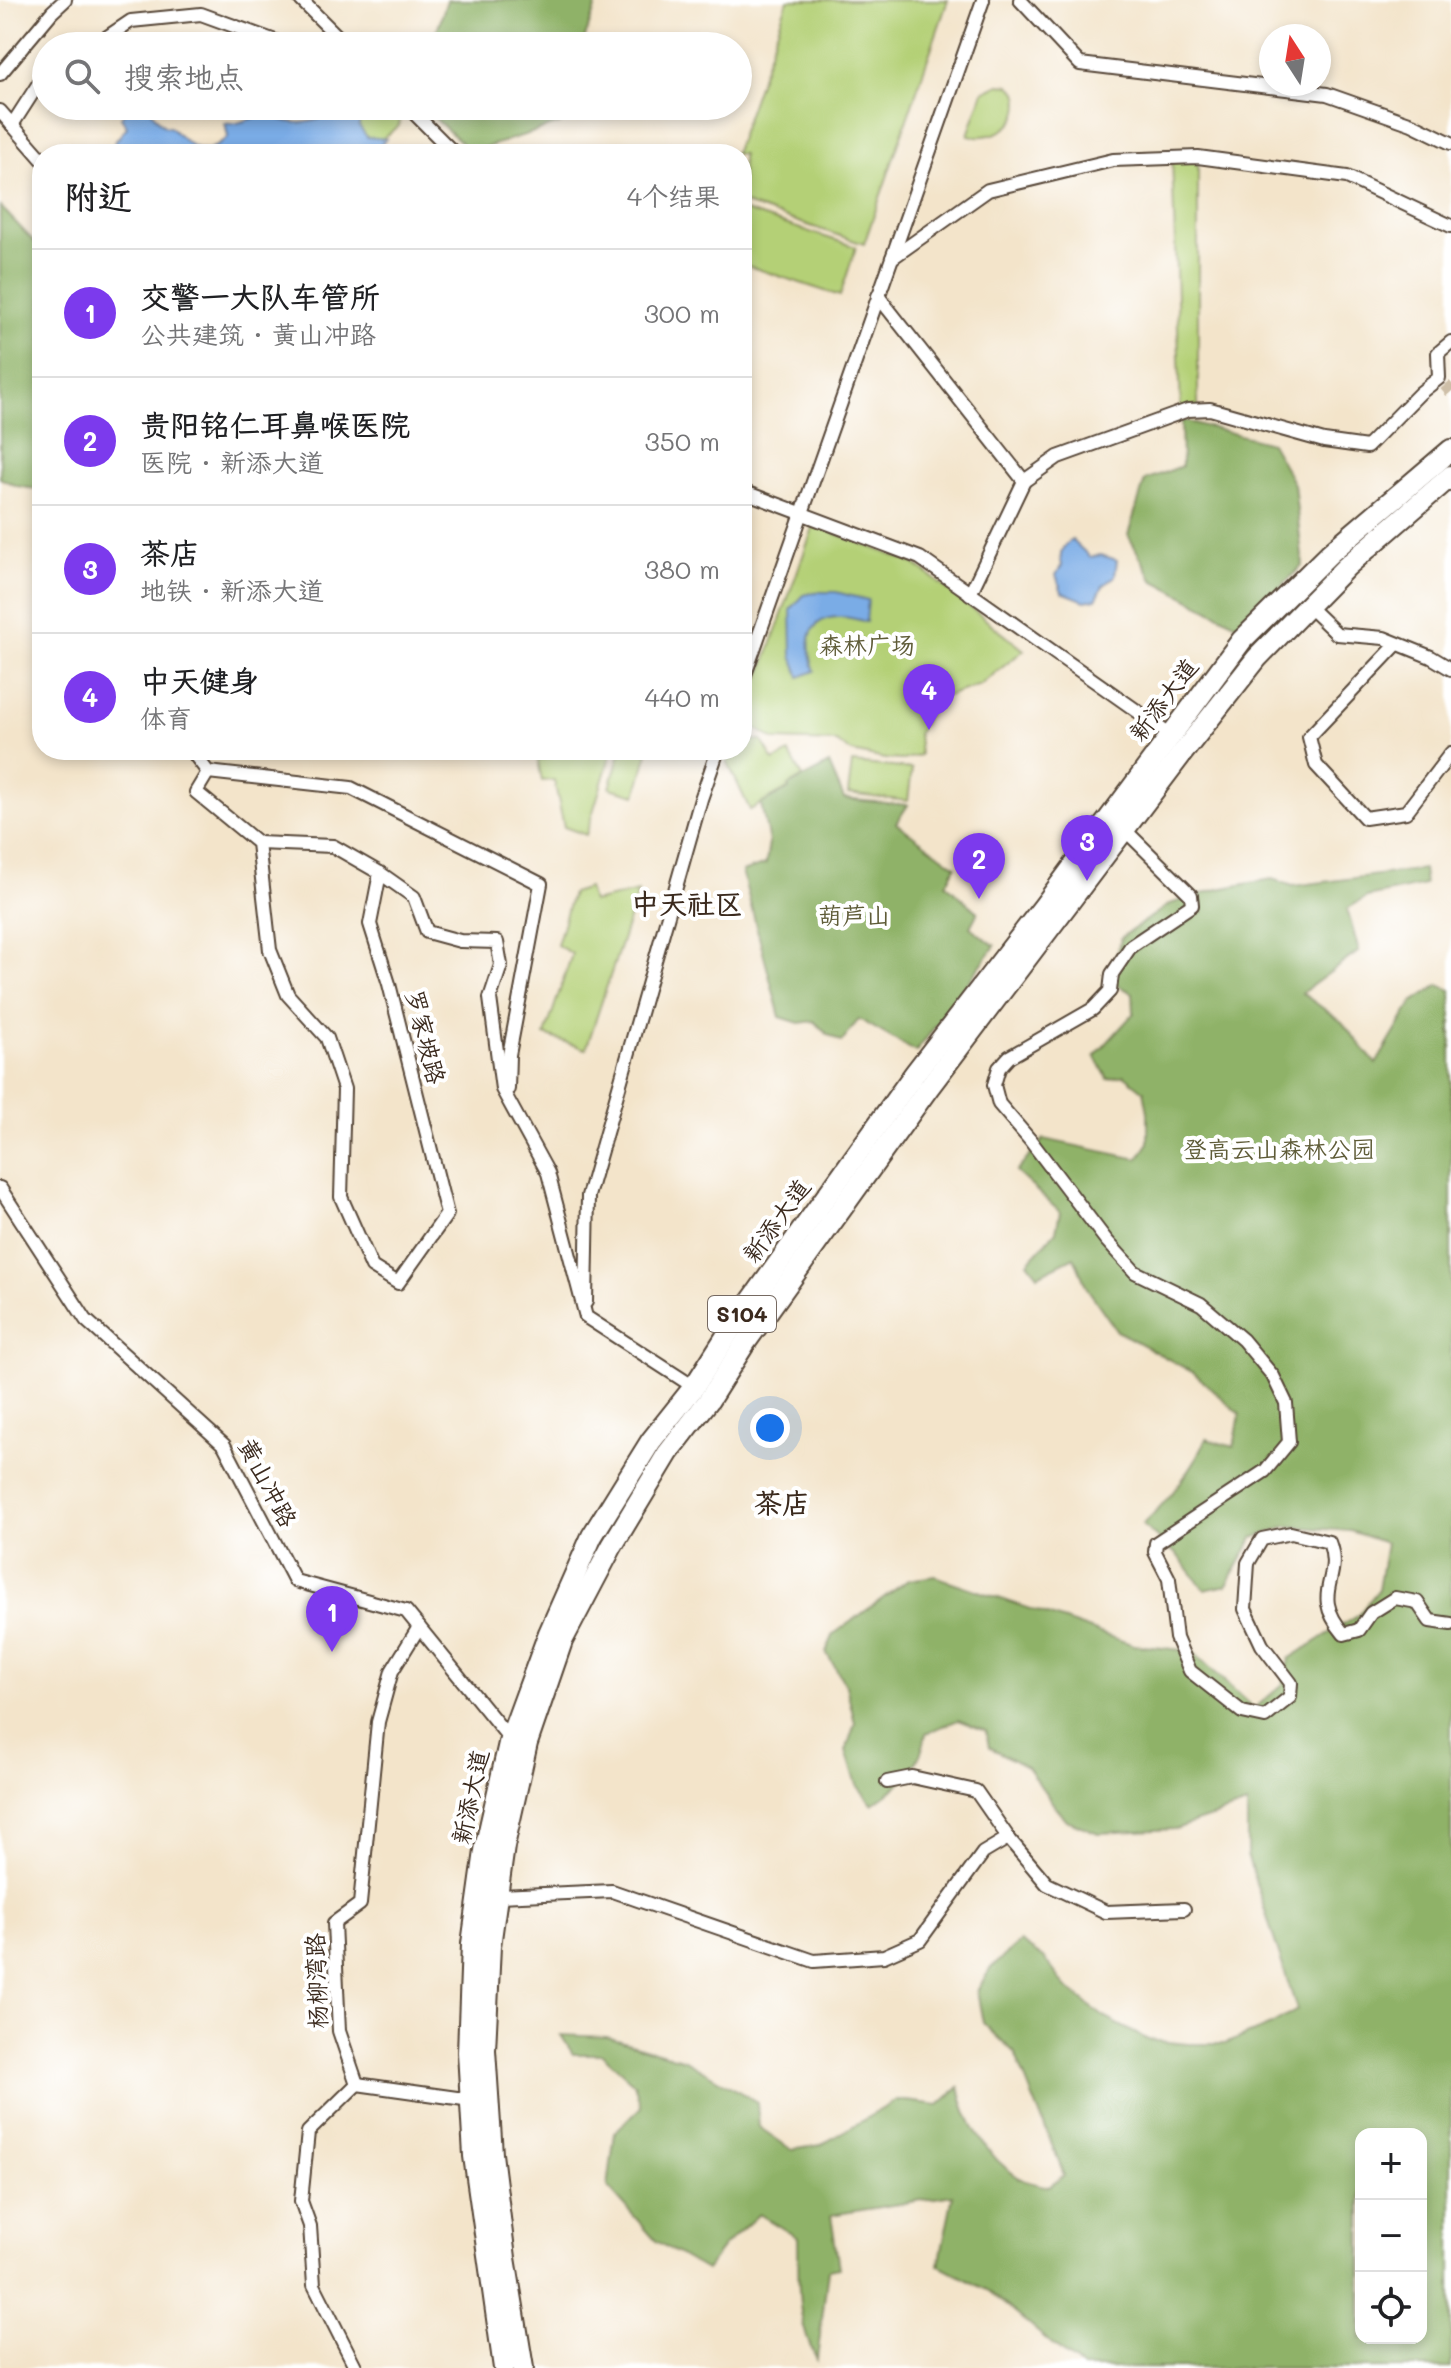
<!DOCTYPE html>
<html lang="zh">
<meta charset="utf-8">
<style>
body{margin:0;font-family:Mali,"LXGW WenKai TC",sans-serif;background:#f6f6f6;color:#202124}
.controls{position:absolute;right:24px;bottom:24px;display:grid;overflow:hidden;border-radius:16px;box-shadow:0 4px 12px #0003}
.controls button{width:72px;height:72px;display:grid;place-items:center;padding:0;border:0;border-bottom:2px solid #e0e0e0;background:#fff;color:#202124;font:40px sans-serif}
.compass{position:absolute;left:1259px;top:24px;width:72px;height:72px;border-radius:50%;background:#fff;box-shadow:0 4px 12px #0003;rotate:348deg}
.you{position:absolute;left:770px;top:1428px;width:28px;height:28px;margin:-20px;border:6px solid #fff;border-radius:50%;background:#1a73e8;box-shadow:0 0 0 12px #1a73e833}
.badge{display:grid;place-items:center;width:52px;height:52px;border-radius:50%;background:#7c3aed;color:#fff;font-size:26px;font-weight:700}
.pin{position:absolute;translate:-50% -66px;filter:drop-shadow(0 2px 4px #0008)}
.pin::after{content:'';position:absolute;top:42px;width:28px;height:24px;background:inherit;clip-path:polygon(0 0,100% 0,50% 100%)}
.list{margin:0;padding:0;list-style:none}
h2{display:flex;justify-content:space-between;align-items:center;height:104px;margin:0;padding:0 32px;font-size:34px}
h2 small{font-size:26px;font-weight:400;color:#757577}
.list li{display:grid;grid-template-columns:52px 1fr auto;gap:24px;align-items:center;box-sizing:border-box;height:128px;padding:0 32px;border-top:2px solid #e0e0e0}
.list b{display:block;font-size:30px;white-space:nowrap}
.list p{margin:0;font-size:26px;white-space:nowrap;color:#757577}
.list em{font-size:26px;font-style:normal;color:#757577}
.icon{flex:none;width:44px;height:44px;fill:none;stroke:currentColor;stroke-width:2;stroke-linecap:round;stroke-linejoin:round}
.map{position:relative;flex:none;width:1451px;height:2368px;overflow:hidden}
.search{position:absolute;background:#fff;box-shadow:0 4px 12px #0003;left:32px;top:32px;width:720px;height:88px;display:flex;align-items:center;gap:20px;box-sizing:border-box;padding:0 28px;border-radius:44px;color:#757577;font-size:30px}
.panel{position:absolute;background:#fff;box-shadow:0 4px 12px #0003;left:32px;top:144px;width:720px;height:616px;border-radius:32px}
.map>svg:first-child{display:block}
.green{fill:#b4d076;stroke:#787d4a;stroke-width:2}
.forest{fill:#8fb267;stroke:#656e42;stroke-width:2;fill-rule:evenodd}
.water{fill:#7aace6;stroke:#5a6b82;stroke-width:2}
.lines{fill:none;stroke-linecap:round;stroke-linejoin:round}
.street-tunnel{stroke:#cebfa8;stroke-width:12;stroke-dasharray:12 6;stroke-linecap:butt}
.street-casing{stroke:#574638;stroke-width:16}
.primary-casing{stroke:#574638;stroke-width:24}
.street{stroke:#fff;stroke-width:12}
.primary{stroke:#fff;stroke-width:20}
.labels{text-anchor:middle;stroke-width:8;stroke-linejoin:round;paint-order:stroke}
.shield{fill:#fff;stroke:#766a62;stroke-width:2}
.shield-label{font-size:22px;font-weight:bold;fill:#3b2a1e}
.park-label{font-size:24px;fill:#5f5c38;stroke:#fff}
.street-label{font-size:24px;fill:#3b2a1e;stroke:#fff}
.quarter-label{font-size:28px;font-weight:bold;fill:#3b2a1e;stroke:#fff}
</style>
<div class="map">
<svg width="1451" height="2368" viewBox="0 0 1451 2368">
<rect width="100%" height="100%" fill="#fff"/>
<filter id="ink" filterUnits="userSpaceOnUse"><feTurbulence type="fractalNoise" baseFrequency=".0125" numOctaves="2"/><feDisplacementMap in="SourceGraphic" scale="16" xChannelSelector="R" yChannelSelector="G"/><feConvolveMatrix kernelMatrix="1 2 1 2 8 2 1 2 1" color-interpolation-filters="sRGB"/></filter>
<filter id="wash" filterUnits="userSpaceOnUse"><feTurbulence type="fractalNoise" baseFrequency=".006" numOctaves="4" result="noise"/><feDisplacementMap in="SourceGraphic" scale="32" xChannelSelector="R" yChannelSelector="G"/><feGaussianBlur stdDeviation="1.8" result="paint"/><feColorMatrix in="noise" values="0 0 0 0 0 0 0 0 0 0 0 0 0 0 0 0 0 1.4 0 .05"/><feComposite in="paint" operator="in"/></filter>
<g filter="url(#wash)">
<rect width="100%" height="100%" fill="#f3e4ca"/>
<!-- green -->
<g class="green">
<path d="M788 0H948L864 244 742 203V154H734Z"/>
<path d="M999 84 1009 85 1017 92C1027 124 995 141 968 135L983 92Z"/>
<path d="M361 106H399L401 113 399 126 382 139 367 137 358 126Z"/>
<path d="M1198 157V410L1181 413 1172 158Z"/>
<path d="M742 210 856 247 840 296 742 264Z"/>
<path d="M814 525 915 564 1024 650 980 685 943 697 926 717 918 734 920 755 903 760 885 759 852 752 836 742 775 740 744 721Z"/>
<path d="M754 740 762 741 774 761 789 753 803 777 788 786 789 788 750 810 727 761 734 750H742V745Z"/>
<path d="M549 750H612L586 835 564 827 554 780 542 781 538 760 551 757Z"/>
<path d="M621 750 648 752 636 795 610 788Z"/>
<path d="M852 763 912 769 908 801 848 794Z"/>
<path d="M588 888 592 902 638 892 586 1049 545 1035 572 954 557 945 572 893Z"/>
</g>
<!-- forest -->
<g class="forest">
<path d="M447 0H598L582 46H432Z"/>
<path d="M422 106H561L560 109 580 113 559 124 471 152Z"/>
<path d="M0 206 42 250V490L17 486 0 478Z"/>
<path d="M1181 420 1271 443 1294 484 1303 565 1240 626 1153 580 1128 535 1145 480 1182 466Z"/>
<path d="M829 764 844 799 908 805 896 823 956 866 946 884 978 912 970 927 995 946 916 1052 859 1019 842 1042 826 1033 814 1021 799 1023 780 1017 742 872 766 864 769 842 761 804 789 789 788 786Z"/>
<path d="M1423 869 1425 885 1367 897 1347 909 1359 951 1302 993 1342 1022 1376 1064 1413 1002 1439 985 1451 990V2368H1081L989 2291 939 2265 953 2195 831 2215 839 2268 828 2270 817 2360C795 2322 799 2281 798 2238L759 2214 724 2246 706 2270 656 2241 608 2187 615 2132 641 2107 634 2083 602 2054H573L561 2035 607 2037 685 2060 757 2102 759 2127 792 2150 821 2145 897 2100 939 2105 959 2087C966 2122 988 2158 1018 2177 1026 2183 1039 2184 1049 2187L1064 2175 1015 2053 983 2023 977 1991 991 1968 1020 1942 1044 1958 1066 1987 1104 2017 1148 2040 1188 2044H1225L1271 2025 1297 2010 1247 1855V1805L1175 1829 1098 1833 1064 1819 1027 1767 989 1747 986 1731 958 1720 926 1733C922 1766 899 1788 872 1804L857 1785 846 1751 855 1723 846 1686 826 1652 834 1634 908 1580 935 1576 1134 1645 1192 1651 1254 1709 1283 1684 1289 1659 1358 1615 1378 1590 1386 1543 1350 1531 1287 1526 1253 1538 1227 1585 1205 1590 1177 1555 1142 1525C1169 1499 1191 1473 1206 1439L1234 1447 1240 1414 1194 1373 1117 1331 1087 1288 1074 1257 1038 1275 1028 1262 1056 1231 1060 1212 1016 1172 1044 1139 1138 1159 1148 1144V1112L1144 1091 1124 1075 1108 1079 1095 1056 1134 1013 1133 993 1107 980 1122 937 1170 904 1218 889 1272 879 1293 886ZM1361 2134H1421V2338H1361Z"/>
</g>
<!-- water -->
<g class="water">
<path d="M347 106 360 107 359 126 367 137 386 139 372 154H125L114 143 127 127 121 117 128 108 150 109C154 114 158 121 163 125 173 131 165 122 174 131 193 150 207 158 228 137L225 123C237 126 248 118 262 116 272 114 277 119 286 121 310 127 326 116 347 106Z"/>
<path d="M1072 540 1090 557 1101 555 1117 560 1115 576 1103 586 1096 599 1085 601 1062 592 1056 575 1062 565C1059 555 1061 546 1072 540Z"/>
<path d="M817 592H836L868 600 866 622C823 608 798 624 815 671L800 677 792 656 791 609 804 595Z"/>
</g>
</g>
<g filter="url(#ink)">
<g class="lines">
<!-- street-tunnel -->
<path class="street-tunnel" d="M1445 385 1451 392"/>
<defs>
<g id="street">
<path d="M301 0 347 46"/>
<path d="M1020 0 1080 64 1327 94 1412 124 1451 143"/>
<path d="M94 46 131 21 201 14 289 46"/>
<path d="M0 74 52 12 65 0"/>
<path d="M407 106 455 154"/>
<path d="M0 111 42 159"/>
<path d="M12 125 39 83 46 79"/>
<path d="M892 258 988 190 1113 160 1198 157 1347 177 1451 226"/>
<path d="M878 296 1024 481 970 594"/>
<path d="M1024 481 1058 457 1188 410 1210 409 1324 441 1367 447 1420 393 1439 378 1438 353 1451 342"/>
<path d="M742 491 920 558 1174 737"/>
<path d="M1308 606 1337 634 1384 638 1431 657 1451 669"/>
<path d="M1397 644 1309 737 1316 765 1365 818 1406 812 1451 753"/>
<path d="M742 683 983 0"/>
<path d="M191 750 208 772 351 788 541 884 509 1055 508 1089"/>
<path d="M208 772 196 792 258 843 270 950 288 995 327 1038 344 1089 341 1197 372 1267 398 1283 447 1214 389 984 370 924 380 873 414 897 427 932 460 941 497 942 501 965 490 998 502 1089 548 1173 586 1317 694 1387"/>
<path d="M1124 829 1191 895 1192 905 1131 946 1112 974 1110 991 1093 1009 1009 1057 999 1068 994 1085 999 1104 1030 1140 1106 1240 1135 1272 1201 1304 1243 1340 1273 1376 1286 1403 1289 1442 1265 1471 1156 1543 1155 1552 1169 1579 1176 1638 1190 1671 1242 1712 1265 1717 1290 1697 1291 1683 1262 1645 1245 1609 1248 1563 1262 1539 1291 1533 1329 1542C1344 1581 1308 1591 1344 1634L1359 1630 1371 1613 1395 1598 1417 1602 1430 1621 1451 1624"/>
<path d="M258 843 333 846 380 873"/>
<path d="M0 1188 86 1320 224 1445 295 1581 406 1611 510 1739 513 1740"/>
<path d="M586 1302 588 1196 701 799 718 750"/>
<path d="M887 1782 912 1777 976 1791 1010 1840 1047 1884 1106 1912 1184 1909"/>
<path d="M497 1896 612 1891 814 1961 884 1956 920 1940 983 1853 1008 1838"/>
<path d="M357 2084 471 2100"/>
<path d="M356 2368 314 2285 310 2226 301 2201 308 2132 357 2084 339 2031 334 1923 360 1904 378 1722 392 1671 419 1627"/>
</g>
<g id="primary">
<path d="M504 2368 474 2156 468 2052 472 1944 486 1844 510 1739 549 1633 592 1536 651 1441 694 1387 729 1332 915 1073 1044 906 1242 640 1330 553 1451 450"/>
<path d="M523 2368 505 2258 492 2154 485 2050 490 1946 504 1846 527 1743 562 1641 612 1546 668 1453 709 1400 745 1343 929 1087 1180 756 1257 658 1346 567 1451 476"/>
</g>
</defs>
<!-- street casing -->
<use href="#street" class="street-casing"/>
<!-- primary casing -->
<use href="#primary" class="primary-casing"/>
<!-- street -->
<use href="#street" class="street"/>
<!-- primary -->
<use href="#primary" class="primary"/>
</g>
</g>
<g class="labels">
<!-- shield labels -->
<rect class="shield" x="708" y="1296" width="68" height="36" rx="6"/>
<g class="shield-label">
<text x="742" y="1322">S104</text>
</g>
<!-- park labels -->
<g class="park-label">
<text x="867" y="654">森林广场</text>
<text x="854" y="924">葫芦山</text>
<text x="1279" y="1158">登高云山森林公园</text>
</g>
<!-- street labels -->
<g class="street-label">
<text transform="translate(1164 700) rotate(-53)" y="8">新添大道</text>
<text transform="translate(425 1037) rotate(76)" y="8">罗家坡路</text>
<text transform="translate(777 1221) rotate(-54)" y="8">新添大道</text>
<text transform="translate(267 1483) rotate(62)" y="8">黄山冲路</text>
<text transform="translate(471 1797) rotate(-78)" y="8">新添大道</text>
<text transform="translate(317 1981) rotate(-92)" y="8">杨柳湾路</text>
</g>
<!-- quarter labels -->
<g class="quarter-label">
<text x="687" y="914">中天社区</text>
<text x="782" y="1513">茶店</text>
</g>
</g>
</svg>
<div class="controls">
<button>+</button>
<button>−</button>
<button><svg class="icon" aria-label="locate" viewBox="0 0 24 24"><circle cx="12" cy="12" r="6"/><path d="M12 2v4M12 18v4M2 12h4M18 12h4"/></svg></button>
</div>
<svg class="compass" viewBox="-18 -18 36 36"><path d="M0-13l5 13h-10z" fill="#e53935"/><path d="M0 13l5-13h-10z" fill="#757577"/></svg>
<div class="you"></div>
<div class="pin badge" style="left:332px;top:1652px">1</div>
<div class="pin badge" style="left:979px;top:899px">2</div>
<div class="pin badge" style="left:1087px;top:881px">3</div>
<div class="pin badge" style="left:929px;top:730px">4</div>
<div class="search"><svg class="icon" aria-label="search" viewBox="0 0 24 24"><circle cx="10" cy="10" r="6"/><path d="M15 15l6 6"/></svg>搜索地点</div>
<section class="panel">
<h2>附近<small>4个结果</small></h2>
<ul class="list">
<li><span class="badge">1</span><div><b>交警一大队车管所</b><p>公共建筑 · 黄山冲路</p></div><em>300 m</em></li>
<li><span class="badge">2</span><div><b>贵阳铭仁耳鼻喉医院</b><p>医院 · 新添大道</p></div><em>350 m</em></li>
<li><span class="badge">3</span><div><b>茶店</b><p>地铁 · 新添大道</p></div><em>380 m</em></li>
<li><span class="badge">4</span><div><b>中天健身</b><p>体育</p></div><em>440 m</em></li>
</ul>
</section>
</div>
